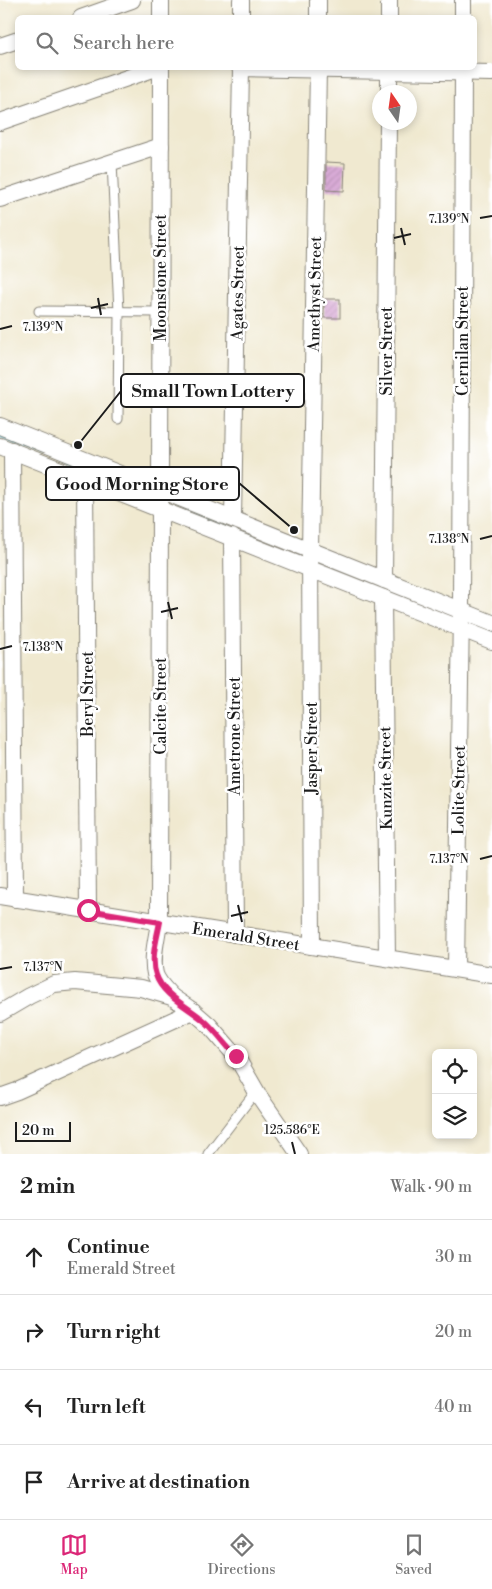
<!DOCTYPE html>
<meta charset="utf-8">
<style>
body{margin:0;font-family:"Libre Bodoni",serif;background:#f2f2f2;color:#222}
.controls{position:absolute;right:15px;bottom:15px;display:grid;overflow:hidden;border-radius:8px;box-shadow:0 2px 8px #0003}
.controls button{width:45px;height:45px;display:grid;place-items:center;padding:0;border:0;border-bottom:1px solid #e0e0e0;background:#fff;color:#222;font:25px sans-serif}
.compass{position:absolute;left:372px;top:85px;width:45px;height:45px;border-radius:50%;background:#fff;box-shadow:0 2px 8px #0003;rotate:347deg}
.scale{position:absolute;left:15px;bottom:12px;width:56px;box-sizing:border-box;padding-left:5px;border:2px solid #1c1c1c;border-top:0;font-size:14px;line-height:18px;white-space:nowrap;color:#1c1c1c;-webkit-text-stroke:4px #fff;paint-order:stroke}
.stop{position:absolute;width:15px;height:15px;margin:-11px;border:4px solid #db2777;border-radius:50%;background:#fff}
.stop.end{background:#db2777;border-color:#fff;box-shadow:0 1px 5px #0008}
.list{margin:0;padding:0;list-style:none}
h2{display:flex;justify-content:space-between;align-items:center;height:65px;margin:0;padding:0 20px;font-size:21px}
h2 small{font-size:16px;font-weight:400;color:#767676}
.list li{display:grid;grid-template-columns:32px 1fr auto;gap:15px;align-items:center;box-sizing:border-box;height:75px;padding:0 20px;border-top:1px solid #e0e0e0}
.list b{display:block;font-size:19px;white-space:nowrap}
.list p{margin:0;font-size:16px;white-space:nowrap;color:#767676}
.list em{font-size:16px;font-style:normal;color:#767676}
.icon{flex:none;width:28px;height:28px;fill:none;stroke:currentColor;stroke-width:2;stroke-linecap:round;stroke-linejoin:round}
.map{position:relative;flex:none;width:492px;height:1154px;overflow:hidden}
.search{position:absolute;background:#fff;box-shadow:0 2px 8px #0003;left:15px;right:15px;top:15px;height:55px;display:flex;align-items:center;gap:12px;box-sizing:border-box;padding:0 18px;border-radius:8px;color:#767676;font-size:19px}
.sheet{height:365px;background:#fff}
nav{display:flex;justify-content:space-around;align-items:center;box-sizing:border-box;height:70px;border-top:1px solid #e0e0e0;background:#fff;font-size:14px;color:#767676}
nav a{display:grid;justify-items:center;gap:2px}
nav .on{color:#db2777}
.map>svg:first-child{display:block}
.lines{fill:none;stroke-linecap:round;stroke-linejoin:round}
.stream{stroke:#62c1e0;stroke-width:5.5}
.building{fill:url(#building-hatch)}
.lane-casing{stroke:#868276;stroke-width:11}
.street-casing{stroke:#868276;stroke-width:18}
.lane{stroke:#fff;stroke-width:9}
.street{stroke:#fff;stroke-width:16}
.route{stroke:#db2777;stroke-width:6}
.ticks{fill:none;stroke:#1c1c1c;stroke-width:2}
.labels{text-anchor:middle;stroke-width:5;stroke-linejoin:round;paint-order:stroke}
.street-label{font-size:16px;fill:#1c1c1c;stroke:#fff}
.ticks-label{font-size:12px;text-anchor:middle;fill:#1c1c1c;stroke:#fff;stroke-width:5;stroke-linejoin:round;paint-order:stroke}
.leader{fill:none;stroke:#1c1c1c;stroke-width:2}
.callout-dot{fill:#1c1c1c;stroke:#fff;stroke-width:2}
.callout{fill:#fff;stroke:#1c1c1c;stroke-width:2}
.callout-label{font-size:18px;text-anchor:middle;font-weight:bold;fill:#1c1c1c}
</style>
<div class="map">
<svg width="492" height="1154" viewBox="0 0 492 1154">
<defs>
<pattern id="building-hatch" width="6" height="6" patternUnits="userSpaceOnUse" patternTransform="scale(1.25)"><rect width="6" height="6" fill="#d9abd7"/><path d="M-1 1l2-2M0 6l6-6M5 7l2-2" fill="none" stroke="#ba93b8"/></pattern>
</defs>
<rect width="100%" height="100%" fill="#fff"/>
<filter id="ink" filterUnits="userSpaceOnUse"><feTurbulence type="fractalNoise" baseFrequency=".02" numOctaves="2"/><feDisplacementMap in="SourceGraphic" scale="10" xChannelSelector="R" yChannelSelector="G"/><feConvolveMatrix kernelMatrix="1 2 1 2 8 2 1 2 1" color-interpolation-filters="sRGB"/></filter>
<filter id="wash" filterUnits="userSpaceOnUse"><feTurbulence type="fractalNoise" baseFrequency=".0096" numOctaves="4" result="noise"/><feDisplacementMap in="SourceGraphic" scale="20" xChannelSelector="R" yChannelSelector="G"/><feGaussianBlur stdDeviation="1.12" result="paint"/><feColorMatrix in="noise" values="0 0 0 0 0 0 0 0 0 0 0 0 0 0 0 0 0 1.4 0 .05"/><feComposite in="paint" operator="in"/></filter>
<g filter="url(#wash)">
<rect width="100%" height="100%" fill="#f0e9d0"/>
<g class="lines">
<!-- stream -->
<g class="stream">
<path d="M0 436 151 496"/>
<path d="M169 503 301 556"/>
<path d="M316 562 452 616"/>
<path d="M468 623 492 632"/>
</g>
</g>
<g id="blocks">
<!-- building -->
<g class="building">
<path d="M326 162 345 163 344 191 326 190Z"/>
<rect x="324" y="299" width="16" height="19"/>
</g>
</g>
</g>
<g filter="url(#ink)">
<use href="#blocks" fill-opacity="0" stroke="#868276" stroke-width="1"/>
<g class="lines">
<defs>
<g id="lane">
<path d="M112 162 119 312 118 419"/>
<path d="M39 311 160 312"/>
<path d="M208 1154 256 1091"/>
</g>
<g id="street">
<path d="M81 18 132 0"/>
<path d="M161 18V0"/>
<path d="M241 18V0"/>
<path d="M318 18V0"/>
<path d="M389 18V0"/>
<path d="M463 18V0"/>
<path d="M0 46 18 40"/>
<path d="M161 68 159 922C157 938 151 958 155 974 158 983 166 990 172 997"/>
<path d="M240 68 492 73"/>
<path d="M389 92V68"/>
<path d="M0 122 156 68"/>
<path d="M0 199 161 146"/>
<path d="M0 426 492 623"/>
<path d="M0 446 492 641"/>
<path d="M12 450 15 899"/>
<path d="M85 479 88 910"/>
<path d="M233 518 241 68"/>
<path d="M232 537 235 934"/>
<path d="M384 580 388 122"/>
<path d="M383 598 387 958"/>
<path d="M0 896 492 975"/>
<path d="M312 946 310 549 318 68"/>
<path d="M456 969 461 610 463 68"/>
<path d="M0 1013 29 996 54 984 75 982 141 988 172 997 193 1011 209 1025 236 1056 259 1096 299 1154"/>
<path d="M0 1097 17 1091 193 1011"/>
</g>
</defs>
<!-- lane casing -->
<use href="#lane" class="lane-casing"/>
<!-- street casing -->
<use href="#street" class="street-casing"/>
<!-- lane -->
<use href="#lane" class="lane"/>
<!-- street -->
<use href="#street" class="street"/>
</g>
</g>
<g class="lines" filter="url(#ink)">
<!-- route -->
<path class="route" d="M88 910 160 922C157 938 150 959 156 975 163 997 193 1009 208 1024 218 1034 227 1046 236 1056"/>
</g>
<!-- ticks -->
<path class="ticks" d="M480 218 492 216M401 228 405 245M394 238 411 234M98 298 101 315M91 308 108 304M0 329 12 326M480 539 492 536M168 602 172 619M161 612 178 608M0 649 12 646M480 859 492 856M238 905 242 922M231 916 248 912M0 969 12 967M292 1142 295 1154"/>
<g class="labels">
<!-- street labels -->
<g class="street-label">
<text transform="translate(160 278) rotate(-90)" y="6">Moonstone Street</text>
<text transform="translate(237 293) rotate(-89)" y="6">Agates Street</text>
<text transform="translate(314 294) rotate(-89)" y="6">Amethyst Street</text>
<text transform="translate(462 341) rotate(-90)" y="6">Cernilan Street</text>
<text transform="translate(386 351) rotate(-90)" y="6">Silver Street</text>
<text transform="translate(87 694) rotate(-90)" y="6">Beryl Street</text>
<text transform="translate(160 706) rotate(-90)" y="6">Calcite Street</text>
<text transform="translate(234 736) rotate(-90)" y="6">Ametrone Street</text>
<text transform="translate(311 748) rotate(-90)" y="6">Jasper Street</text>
<text transform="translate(385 778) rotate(-91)" y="6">Kunzite Street</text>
<text transform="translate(458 790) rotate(-89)" y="6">Lolite Street</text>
<text transform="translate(246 936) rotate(9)" y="6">Emerald Street</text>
</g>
</g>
<g class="ticks-label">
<text x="449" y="223">7.139°N</text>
<text x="43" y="331">7.139°N</text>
<text x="449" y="543">7.138°N</text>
<text x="43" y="651">7.138°N</text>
<text x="449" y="863">7.137°N</text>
<text x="43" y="971">7.137°N</text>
<text x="292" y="1134">125.586°E</text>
</g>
<!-- callouts -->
<path class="leader" d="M78 445L121 391M294 530L239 483"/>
<g class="callout-dot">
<circle cx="78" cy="445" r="5"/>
<circle cx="294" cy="530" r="5"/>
</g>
<g class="callout">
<rect x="121" y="374" width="183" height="33" rx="5"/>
<rect x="46" y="467" width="193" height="33" rx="5"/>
</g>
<g class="callout-label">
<text x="213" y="397">Small Town Lottery</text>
<text x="142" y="490">Good Morning Store</text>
</g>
</svg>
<div class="controls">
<button><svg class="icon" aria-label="locate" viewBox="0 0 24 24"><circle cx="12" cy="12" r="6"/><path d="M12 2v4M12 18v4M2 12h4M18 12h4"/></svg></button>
<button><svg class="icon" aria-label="layers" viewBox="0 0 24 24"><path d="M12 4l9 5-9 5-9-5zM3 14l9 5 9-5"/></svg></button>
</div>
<svg class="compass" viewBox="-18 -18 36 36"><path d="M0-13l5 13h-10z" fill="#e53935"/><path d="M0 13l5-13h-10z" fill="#767676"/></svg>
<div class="scale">20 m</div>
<div class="stop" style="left:88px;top:910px"></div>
<div class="stop end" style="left:236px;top:1056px"></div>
<div class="search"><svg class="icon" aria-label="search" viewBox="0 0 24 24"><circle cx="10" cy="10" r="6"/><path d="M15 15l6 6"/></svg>Search here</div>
</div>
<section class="sheet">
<h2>2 min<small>Walk · 90 m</small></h2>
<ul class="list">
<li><svg class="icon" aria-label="ahead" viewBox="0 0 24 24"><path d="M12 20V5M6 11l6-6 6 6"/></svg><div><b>Continue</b><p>Emerald Street</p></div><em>30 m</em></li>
<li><svg class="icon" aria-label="right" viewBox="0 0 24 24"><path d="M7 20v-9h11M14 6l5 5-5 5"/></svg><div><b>Turn right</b></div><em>20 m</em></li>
<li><svg class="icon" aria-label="left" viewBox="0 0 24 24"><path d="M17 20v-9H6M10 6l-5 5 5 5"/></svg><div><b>Turn left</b></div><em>40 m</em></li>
<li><svg class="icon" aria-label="arrive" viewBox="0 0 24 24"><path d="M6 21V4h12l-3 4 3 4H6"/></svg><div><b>Arrive at destination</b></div></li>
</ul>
</section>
<nav>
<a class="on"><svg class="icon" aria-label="map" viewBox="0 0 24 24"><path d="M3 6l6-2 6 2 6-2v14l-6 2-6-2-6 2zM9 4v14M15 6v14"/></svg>Map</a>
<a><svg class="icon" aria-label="directions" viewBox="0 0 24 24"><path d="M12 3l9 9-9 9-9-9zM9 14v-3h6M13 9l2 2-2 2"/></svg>Directions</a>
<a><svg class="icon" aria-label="saved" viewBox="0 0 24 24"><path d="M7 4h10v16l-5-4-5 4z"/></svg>Saved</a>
</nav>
